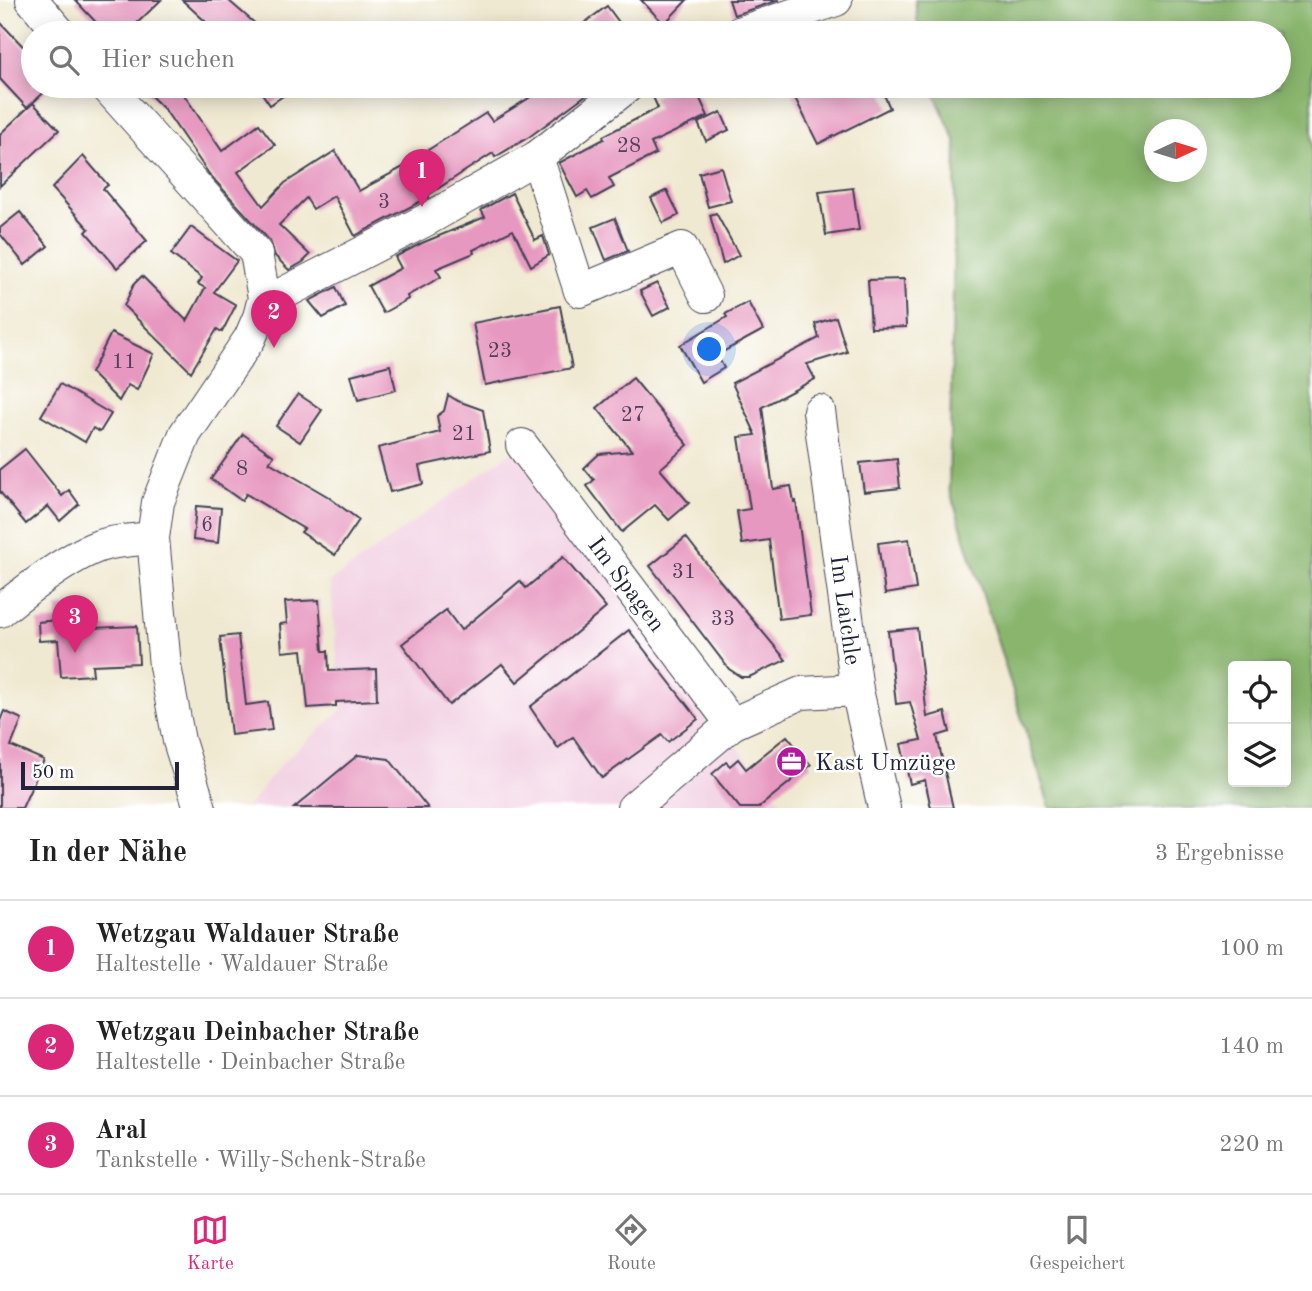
<!DOCTYPE html>
<html lang="de">
<meta charset="utf-8">
<style>
body{margin:0;font-family:"Old Standard TT",serif;background:#f2f2f2;color:#222}
.controls{position:absolute;right:21px;bottom:21px;display:grid;overflow:hidden;border-radius:7px;box-shadow:0 4px 18px #0003}
.controls button{width:63px;height:63px;display:grid;place-items:center;padding:0;border:0;border-bottom:2px solid #e0e0e0;background:#fff;color:#222;font:35px sans-serif}
.compass{position:absolute;left:1144px;top:119px;width:63px;height:63px;border-radius:50%;background:#fff;box-shadow:0 4px 18px #0003;rotate:86deg}
.scale{position:absolute;left:21px;bottom:18px;width:158px;box-sizing:border-box;padding-left:7px;border:4px solid #22223b;border-top:0;font-size:19px;line-height:24px;white-space:nowrap;color:#22223b;-webkit-text-stroke:5px #fff;paint-order:stroke}
.you{position:absolute;left:710px;top:350px;width:24px;height:24px;margin:-18px;border:5px solid #fff;border-radius:50%;background:#1a73e8;box-shadow:0 0 0 10px #1a73e833}
.badge{display:grid;place-items:center;width:46px;height:46px;border-radius:50%;background:#db2777;color:#fff;font-size:23px;font-weight:700}
.pin{position:absolute;translate:-50% -58px;filter:drop-shadow(0 2px 4px #0008)}
.pin::after{content:'';position:absolute;top:37px;width:24px;height:21px;background:inherit;clip-path:polygon(0 0,100% 0,50% 100%)}
.list{margin:0;padding:0;list-style:none}
h2{display:flex;justify-content:space-between;align-items:center;height:91px;margin:0;padding:0 28px;font-size:30px}
h2 small{font-size:23px;font-weight:400;color:#767676}
.list li{display:grid;grid-template-columns:46px 1fr auto;gap:21px;align-items:center;box-sizing:border-box;height:98px;padding:0 28px;border-top:2px solid #e0e0e0}
.list b{display:block;font-size:26px;white-space:nowrap}
.list p{margin:0;font-size:23px;white-space:nowrap;color:#767676}
.list em{font-size:23px;font-style:normal;color:#767676}
.icon{flex:none;width:38px;height:38px;fill:none;stroke:currentColor;stroke-width:2;stroke-linecap:round;stroke-linejoin:round}
.map{position:relative;flex:none;width:1312px;height:808px;overflow:hidden}
.search{position:absolute;background:#fff;box-shadow:0 4px 18px #0003;left:21px;right:21px;top:21px;height:77px;display:flex;align-items:center;gap:18px;box-sizing:border-box;padding:0 24px;border-radius:38px;color:#767676;font-size:26px}
.sheet{height:385px;background:#fff}
nav{display:flex;justify-content:space-around;align-items:center;box-sizing:border-box;height:98px;border-top:2px solid #e0e0e0;background:#fff;font-size:19px;color:#767676}
nav a{display:grid;justify-items:center;gap:4px}
nav .on{color:#db2777}
.map>svg:first-child{display:block}
.built{fill:#f2d0e2}
.forest{fill:#89b56d;stroke:#566c54;stroke-width:2;fill-rule:evenodd}
.building{fill:#e798c0}
.lines{fill:none;stroke-linecap:round;stroke-linejoin:round}
.minor-casing{stroke:#414052;stroke-width:34}
.minor{stroke:#fff;stroke-width:32}
.labels{text-anchor:middle;stroke-width:5;stroke-linejoin:round;paint-order:stroke}
.number-label{font-size:21px;fill:#53405c}
.street-label{font-size:24px;fill:#22223b;stroke:#fff}
.poi-label{font-size:24px;fill:#22223b;stroke:#fff;text-anchor:start}
</style>
<div class="map">
<svg width="1312" height="808" viewBox="0 0 1312 808">
<rect width="100%" height="100%" fill="#fff"/>
<filter id="ink" filterUnits="userSpaceOnUse"><feTurbulence type="fractalNoise" baseFrequency=".0143" numOctaves="2"/><feDisplacementMap in="SourceGraphic" scale="14" xChannelSelector="R" yChannelSelector="G"/><feConvolveMatrix kernelMatrix="1 2 1 2 8 2 1 2 1" color-interpolation-filters="sRGB"/></filter>
<filter id="wash" filterUnits="userSpaceOnUse"><feTurbulence type="fractalNoise" baseFrequency=".00686" numOctaves="4" result="noise"/><feDisplacementMap in="SourceGraphic" scale="28" xChannelSelector="R" yChannelSelector="G"/><feGaussianBlur stdDeviation="1.57" result="paint"/><feColorMatrix in="noise" values="0 0 0 0 0 0 0 0 0 0 0 0 0 0 0 0 0 1.4 0 .05"/><feComposite in="paint" operator="in"/></filter>
<g filter="url(#wash)">
<rect width="100%" height="100%" fill="#f0e9d1"/>
<!-- built -->
<path class="built" d="M514 450 734 743 786 808H247L282 763 342 710 330 582Z"/>
<!-- forest -->
<path class="forest" d="M915 0H1312V808H1050L949 488 956 142 931 86H1279V33H919ZM1154 130H1196V172H1154ZM1233 666H1286V782H1233Z"/>
<g id="blocks">
<!-- building -->
<g class="building">
<path d="M75 0H161L127 33H106Z"/>
<path d="M182 0H228L266 33H218Z"/>
<path d="M641 0H687L664 24Z"/>
<path d="M729 0H779L734 15Z"/>
<path d="M607 6 627 33H571Z"/>
<path d="M0 22 33 57V86H51L27 108 0 79Z"/>
<path d="M141 86H178L222 151 259 124 275 145 238 172 263 206 285 183 335 151 359 191 418 159 417 157 486 113 492 121 529 98 524 92 533 86H598L529 137 495 157 493 153 428 195 429 197 355 236 334 196 313 209 306 198 279 225 310 255 303 262 289 270 275 256 270 241 209 174 165 110Z"/>
<path d="M257 86H297L270 105Z"/>
<path d="M677 86H694L708 116 651 143 656 154 609 178 614 187 592 199 587 191 577 197 559 163 604 139 603 136 658 108 653 97Z"/>
<path d="M789 86H880L890 108 818 144Z"/>
<path d="M33 103 59 130 0 186V134Z"/>
<path d="M721 112 729 130 706 141 698 123Z"/>
<path d="M83 156 108 185 103 189 147 241 117 268 86 232 89 229 52 188Z"/>
<path d="M721 167 731 201 708 207 699 173Z"/>
<path d="M853 188 859 230 826 235 819 192Z"/>
<path d="M667 190 679 215 663 223 651 198Z"/>
<path d="M512 193 535 240 543 236 549 255 531 266 513 230 473 250 474 253 436 269 441 277 407 296 408 299 383 313 368 286 401 268 395 257 422 243 485 217 481 210Z"/>
<path d="M20 212 48 246 25 265 0 234V228Z"/>
<path d="M716 213 739 255 723 264 710 215Z"/>
<path d="M615 218 628 251 606 260 593 227Z"/>
<path d="M191 227 237 261 214 292 236 305 222 332 217 329 191 372 124 306 134 284 142 276 187 321 205 288 198 284 202 278 171 254Z"/>
<path d="M904 279 906 327 871 328 868 280Z"/>
<path d="M657 283 670 307 653 316 640 291Z"/>
<path d="M336 287 345 306 323 318 309 301Z"/>
<path d="M748 302 763 330 717 355 724 368 701 382 680 345 727 317 725 314Z"/>
<path d="M560 306 572 368 485 385 473 323Z"/>
<path d="M836 317 847 352 807 364 815 379 762 407 773 489 791 486 794 502 796 501 811 615 779 619 769 540 742 544 737 511 750 509 739 437 756 435 732 383 819 338 815 324Z"/>
<path d="M111 333 154 354 137 390 128 385 119 401 91 373Z"/>
<path d="M390 365 396 390 358 400 351 375Z"/>
<path d="M633 378 688 445 660 469 689 503 669 520 655 505 622 532 587 486 594 480 584 468 599 454 632 451 597 408Z"/>
<path d="M60 384 111 414 100 432 93 428 85 442 41 416Z"/>
<path d="M298 394 322 410 300 442 276 426Z"/>
<path d="M448 395 458 401 483 410 490 451 419 466 423 484 390 492 378 448 440 432 437 416 444 411Z"/>
<path d="M243 434 274 456 269 462 327 496 359 520 335 555 301 532 304 529 246 494 242 501 211 479Z"/>
<path d="M25 449 62 496 69 490 79 504 60 521 48 506 26 524 0 492V469Z"/>
<path d="M897 459 900 488 864 492 860 463Z"/>
<path d="M196 506 221 508 218 543 193 540Z"/>
<path d="M686 537 717 577 786 660 749 677H741L729 669 650 566Z"/>
<path d="M909 539 916 589 885 594 878 543Z"/>
<path d="M563 557 606 608 517 682 502 664 449 705 402 644 446 610 461 630 520 581 526 588Z"/>
<path d="M319 600 323 651H328L329 671 376 669 377 700 336 702V706L308 708 302 650 282 652 280 624 287 623 285 602Z"/>
<path d="M89 605 91 628 137 626 139 663 92 665 93 675 61 677 58 640 39 641 38 622 58 620 57 607Z"/>
<path d="M917 628 927 717 945 712 950 732 937 736 953 808H931L925 780 910 784 901 744 921 740 910 702 896 704 888 631Z"/>
<path d="M629 630 698 719 668 742 662 735 602 778 573 737 558 748 530 707Z"/>
<path d="M238 635 246 705 268 702 272 730 231 735 220 637Z"/>
<path d="M4 711 22 719 11 746 44 760 22 808H0V721Z"/>
<path d="M787 736 811 765 758 808H740L712 774 726 762 730 766 738 759 746 769Z"/>
<path d="M358 755 389 759 428 808H294Z"/>
</g>
</g>
</g>
<g filter="url(#ink)">
<use href="#blocks" fill-opacity="0" stroke="#414052" stroke-width="2"/>
<g class="lines">
<defs>
<g id="minor">
<path d="M32 0 60 33"/>
<path d="M739 33 836 0"/>
<path d="M106 86 256 253 264 298 259 317 250 338 185 434 158 502 153 538 165 666 179 741 200 808"/>
<path d="M537 157 580 291 682 248 706 296"/>
<path d="M264 298 282 294 426 220 537 157 628 86"/>
<path d="M819 411 857 690 884 808"/>
<path d="M522 445 732 724 801 693 857 690"/>
<path d="M0 611C26 590 68 557 99 546 117 540 135 540 153 538"/>
<path d="M633 808 732 724"/>
</g>
</defs>
<!-- minor casing -->
<use href="#minor" class="minor-casing"/>
<!-- minor -->
<use href="#minor" class="minor"/>
</g>
</g>
<!-- icons -->
<defs>
<symbol id="office-disc" viewBox="-11 -11 22 22"><circle r="9.5" fill="#b5179e" stroke="#fff"/><path d="M-6-3h4V-5.5h4V-3h4V5H-6ZM-1-4.5V-3h2v-1.5ZM-6 0V1H6V0Z" fill="#fff"/></symbol>
</defs>
<g fill-rule="evenodd">
<use href="#office-disc" x="774" y="744" width="35" height="35"/>
</g>
<g class="labels">
<!-- number labels -->
<g class="number-label">
<text x="629" y="152">28</text>
<text x="384" y="208">3</text>
<text x="500" y="357">23</text>
<text x="124" y="368">11</text>
<text x="633" y="421">27</text>
<text x="464" y="440">21</text>
<text x="242" y="475">8</text>
<text x="207" y="531">6</text>
<text x="684" y="578">31</text>
<text x="723" y="625">33</text>
</g>
<!-- street labels -->
<g class="street-label">
<text transform="translate(627 584) rotate(53)" y="8">Im Spagen</text>
<text transform="translate(846 610) rotate(82)" y="8">Im Laichle</text>
</g>
<!-- poi labels -->
<g class="poi-label">
<text x="815" y="770">Kast Umzüge</text>
</g>
</g>
</svg>
<div class="controls">
<button><svg class="icon" aria-label="locate" viewBox="0 0 24 24"><circle cx="12" cy="12" r="6"/><path d="M12 2v4M12 18v4M2 12h4M18 12h4"/></svg></button>
<button><svg class="icon" aria-label="layers" viewBox="0 0 24 24"><path d="M12 4l9 5-9 5-9-5zM3 14l9 5 9-5"/></svg></button>
</div>
<svg class="compass" viewBox="-18 -18 36 36"><path d="M0-13l5 13h-10z" fill="#e53935"/><path d="M0 13l5-13h-10z" fill="#767676"/></svg>
<div class="scale">50 m</div>
<div class="you"></div>
<div class="pin badge" style="left:422px;top:207px">1</div>
<div class="pin badge" style="left:274px;top:348px">2</div>
<div class="pin badge" style="left:75px;top:653px">3</div>
<div class="search"><svg class="icon" aria-label="search" viewBox="0 0 24 24"><circle cx="10" cy="10" r="6"/><path d="M15 15l6 6"/></svg>Hier suchen</div>
</div>
<section class="sheet">
<h2>In der Nähe<small>3 Ergebnisse</small></h2>
<ul class="list">
<li><span class="badge">1</span><div><b>Wetzgau Waldauer Straße</b><p>Haltestelle · Waldauer Straße</p></div><em>100 m</em></li>
<li><span class="badge">2</span><div><b>Wetzgau Deinbacher Straße</b><p>Haltestelle · Deinbacher Straße</p></div><em>140 m</em></li>
<li><span class="badge">3</span><div><b>Aral</b><p>Tankstelle · Willy-Schenk-Straße</p></div><em>220 m</em></li>
</ul>
</section>
<nav>
<a class="on"><svg class="icon" aria-label="map" viewBox="0 0 24 24"><path d="M3 6l6-2 6 2 6-2v14l-6 2-6-2-6 2zM9 4v14M15 6v14"/></svg>Karte</a>
<a><svg class="icon" aria-label="directions" viewBox="0 0 24 24"><path d="M12 3l9 9-9 9-9-9zM9 14v-3h6M13 9l2 2-2 2"/></svg>Route</a>
<a><svg class="icon" aria-label="saved" viewBox="0 0 24 24"><path d="M7 4h10v16l-5-4-5 4z"/></svg>Gespeichert</a>
</nav>
